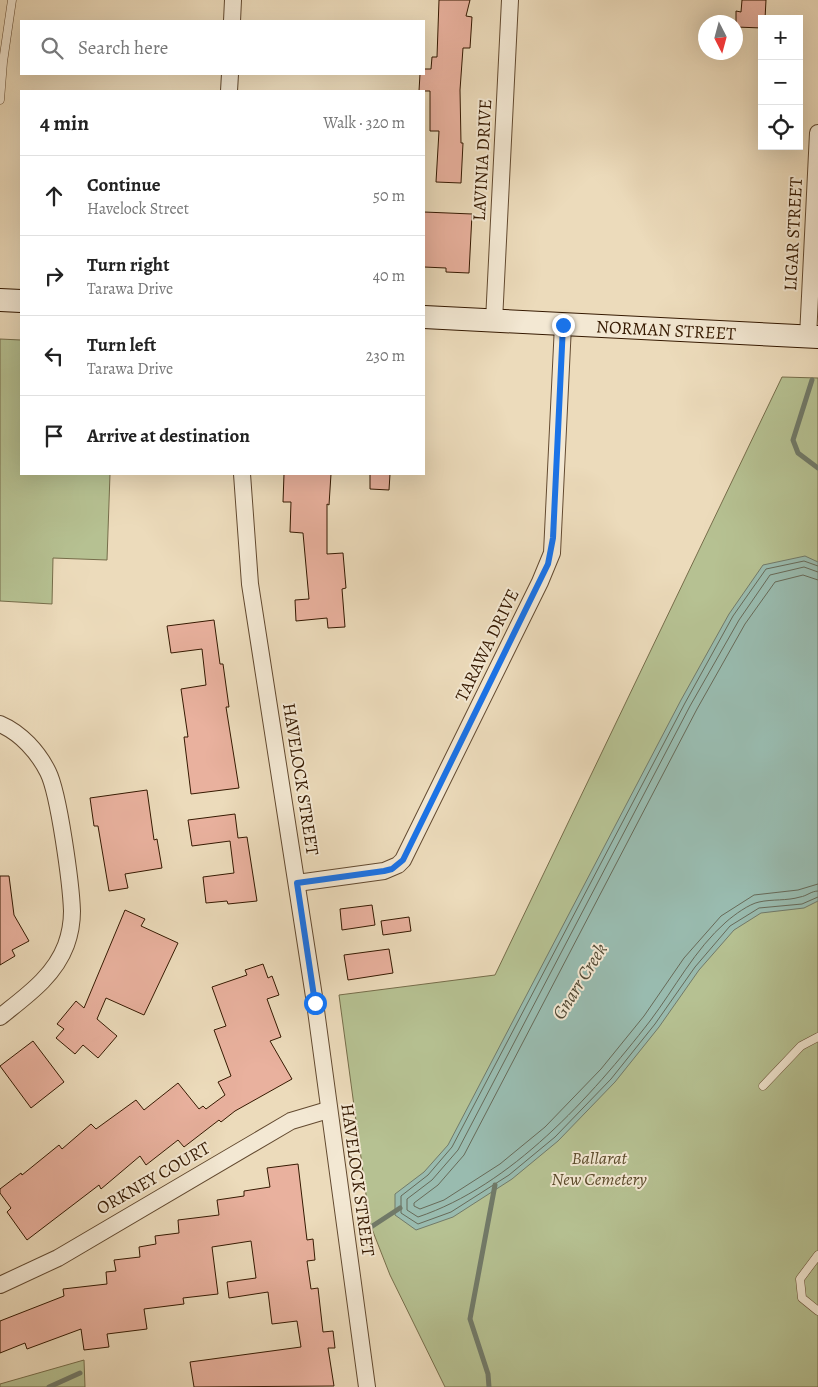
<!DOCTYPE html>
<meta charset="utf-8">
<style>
body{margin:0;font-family:Alegreya,serif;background:#f2f2f2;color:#222}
.controls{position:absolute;right:15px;top:15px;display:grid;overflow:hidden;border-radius:0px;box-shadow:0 5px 20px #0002}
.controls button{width:45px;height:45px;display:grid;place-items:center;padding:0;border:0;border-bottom:1px solid #e0e0e0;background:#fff;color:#222;font:25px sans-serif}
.compass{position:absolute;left:698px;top:15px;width:45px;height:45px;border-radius:50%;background:#fff;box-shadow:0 5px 20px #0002;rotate:174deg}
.stop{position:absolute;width:15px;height:15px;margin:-11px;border:4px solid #1a73e8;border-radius:50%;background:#fff}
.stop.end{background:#1a73e8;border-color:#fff;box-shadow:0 1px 5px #0008}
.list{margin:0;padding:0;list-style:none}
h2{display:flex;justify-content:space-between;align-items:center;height:65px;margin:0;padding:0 20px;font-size:21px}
h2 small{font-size:16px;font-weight:400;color:#767676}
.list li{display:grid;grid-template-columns:32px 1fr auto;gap:15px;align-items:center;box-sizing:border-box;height:80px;padding:0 20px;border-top:1px solid #e0e0e0}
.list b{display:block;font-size:19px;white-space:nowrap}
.list p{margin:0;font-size:16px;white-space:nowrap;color:#767676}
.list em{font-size:16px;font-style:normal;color:#767676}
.icon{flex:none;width:28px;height:28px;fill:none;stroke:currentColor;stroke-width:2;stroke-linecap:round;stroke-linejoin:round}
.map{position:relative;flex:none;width:818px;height:1387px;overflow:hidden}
.search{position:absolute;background:#fff;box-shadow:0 5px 20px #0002;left:20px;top:20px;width:405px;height:55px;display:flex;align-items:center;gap:12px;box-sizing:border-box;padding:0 18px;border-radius:0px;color:#767676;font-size:19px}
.panel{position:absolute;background:#fff;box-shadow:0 5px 20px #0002;left:20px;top:90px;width:405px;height:385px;border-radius:0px}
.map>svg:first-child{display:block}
.green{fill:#b6c192;stroke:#766d4a}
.water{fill:#99bbaf;stroke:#717a69}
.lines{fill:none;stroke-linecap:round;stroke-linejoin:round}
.shore{stroke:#676a58;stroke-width:1}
.stream{stroke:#717a69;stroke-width:5}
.building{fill:#e9b19e;stroke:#351901}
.lane-casing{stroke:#634a30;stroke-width:9}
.street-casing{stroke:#634a30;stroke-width:18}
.secondary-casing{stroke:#351901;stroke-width:24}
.lane{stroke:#f3e8d3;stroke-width:8}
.street{stroke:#f3e8d3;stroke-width:16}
.secondary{stroke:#f3e8d3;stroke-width:22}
.route{stroke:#1a73e8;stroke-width:6}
.labels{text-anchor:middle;stroke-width:4;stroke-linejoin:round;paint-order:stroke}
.street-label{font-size:18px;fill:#351901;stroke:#f3e8d3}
.park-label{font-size:18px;font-style:italic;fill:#5c4b2c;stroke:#f3e8d3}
.water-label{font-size:19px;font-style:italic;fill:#534a35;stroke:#f3e8d3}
</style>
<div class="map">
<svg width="818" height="1387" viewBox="0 0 818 1387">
<rect width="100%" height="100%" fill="#ecdbbb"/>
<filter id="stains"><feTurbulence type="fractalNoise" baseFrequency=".004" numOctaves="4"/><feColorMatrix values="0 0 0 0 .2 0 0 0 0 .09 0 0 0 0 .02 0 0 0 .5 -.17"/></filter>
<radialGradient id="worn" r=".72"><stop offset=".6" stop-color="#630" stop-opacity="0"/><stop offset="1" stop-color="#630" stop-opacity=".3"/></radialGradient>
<!-- green -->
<g class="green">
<path d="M0 339 21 340V474H110L107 560 53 558 52 604 0 601Z"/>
<path d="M782 377 818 378V1387H445L390 1275 370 1224 339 995 495 975Z"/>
<path d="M84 1360 85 1387H0V1384Z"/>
</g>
<!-- water -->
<path class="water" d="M805 556 818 562V901L804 908 761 913 734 930 699 970 659 1027 615 1082 558 1141 512 1179 453 1217 416 1230 395 1215V1194L424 1172 448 1145 681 700 729 614 763 565Z"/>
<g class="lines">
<!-- shore -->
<g class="shore">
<path d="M818 566 804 561 766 569 733 616 685 703 452 1147 428 1175 401 1196V1213L418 1224 451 1212 509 1175 555 1137 611 1079 655 1024 695 967 730 926 759 908 802 904 818 897"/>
<path d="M818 572 804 567 770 575 739 620 690 706 458 1150 432 1180 407 1199V1210L418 1217C511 1186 591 1097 650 1021 675 988 695 949 726 922 734 915 749 904 759 902 772 899 787 901 800 897 807 896 811 891 818 891"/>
<path d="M818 580 803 575 775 582 745 624 697 709 464 1155 438 1185 414 1203V1206L420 1209 444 1200 500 1164 545 1127 601 1069 644 1016 684 958 721 916 754 895 798 890 818 884"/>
</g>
<!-- stream -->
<g class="stream">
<path d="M812 380 793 440 798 453 818 468"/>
<path d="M371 1227 400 1208"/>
<path d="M49 1387 80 1373"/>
<path d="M489 1387 488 1374 470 1319 495 1185"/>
</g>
</g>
<!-- building -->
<g class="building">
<path d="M439 0H470L466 16 472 17 470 48H463L460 90 461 143H463L461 183 436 182 439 131H430V91H419L420 74H424V69H431L432 57H437Z"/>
<path d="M742 0H766L765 19H762V28L736 27V11L741 12Z"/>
<path d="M424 212 472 214 469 273 446 272V268L424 267Z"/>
<path d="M284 474H331L329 505 327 504V554L343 553 346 588 342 589 345 627 328 628 327 618 296 621 295 600 309 599 303 533 290 532 291 502H283Z"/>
<path d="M370 474H390L389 490 370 489Z"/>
<path d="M214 620 220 664H223L229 707H226L239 788 191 794 184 737H188L181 689 206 685 202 649 171 653 167 626Z"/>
<path d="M147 790 154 840 157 839 162 868 125 874 128 888 109 891 98 826H94L90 798Z"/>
<path d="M235 814 238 838 247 837 257 901 228 904 227 901 206 903 203 877 234 873 230 841 192 846 188 820Z"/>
<path d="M0 876H9L14 915 29 941 12 950 15 956 0 965Z"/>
<path d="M372 905 375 925 342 930 340 909Z"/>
<path d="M125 910 145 919 141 926 178 943 144 1015 106 998 97 1019 117 1036 98 1058 83 1045 75 1054 56 1038 64 1029 57 1024 76 1001 84 1008Z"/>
<path d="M409 917 411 931 383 935 381 921Z"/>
<path d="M389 949 393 973 348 980 344 955Z"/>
<path d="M263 964 268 978 272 976 279 995 267 999 281 1037 270 1041 292 1079 235 1111 221 1122 219 1120 184 1147 178 1140 146 1165 140 1156 101 1189 99 1185 27 1240 7 1212 11 1208 0 1193V1189L21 1173 22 1175 59 1145 62 1149 91 1124 96 1129 136 1100 144 1110 178 1083 199 1109 203 1106 206 1109 225 1095 218 1082 231 1076 214 1030 226 1026 212 987 247 975 245 970Z"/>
<path d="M33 1041 64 1082 31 1108 0 1066Z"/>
<path d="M298 1164 307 1240 313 1239 315 1260 307 1261 311 1289 318 1288 323 1332 333 1331 335 1348H328L334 1386 194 1387 190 1362 301 1347 297 1321 272 1324 268 1292 229 1298 227 1282 256 1278 251 1241 212 1247 218 1294 183 1298 184 1304 144 1309 147 1329 107 1334 109 1347 84 1350 81 1329 27 1349 25 1343 0 1353V1321L64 1296 63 1289 107 1284 106 1272 116 1271 114 1260 140 1257 139 1247 156 1244 155 1236 179 1233 178 1220 219 1215 217 1200 244 1196V1191L270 1187 267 1168Z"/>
</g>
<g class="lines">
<defs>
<g id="lane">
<path d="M0 100 3 62 12 0"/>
<path d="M763 1086 801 1046 818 1037"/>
<path d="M818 1255 800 1279 802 1298 818 1311"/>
</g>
<g id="street">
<path d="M232 21 233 0"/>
<path d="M229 91 230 74"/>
<path d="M494 321 510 0"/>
<path d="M808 337 818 133"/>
<path d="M242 474 250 584 315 1003 367 1387"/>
<path d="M0 724C21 733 38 752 48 772 59 794 71 884 72 911 72 922 70 934 66 945 54 977 26 996 0 1017"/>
<path d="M297 883 384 871 398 865 403 860 540 582 552 553 563 325"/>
<path d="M0 1285 58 1258 291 1121 328 1110"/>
</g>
<g id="secondary">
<path d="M0 300 21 301"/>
<path d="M424 317 818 337"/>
</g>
</defs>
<!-- lane casing -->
<use href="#lane" class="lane-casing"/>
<!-- street casing -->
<use href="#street" class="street-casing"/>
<!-- secondary casing -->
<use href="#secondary" class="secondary-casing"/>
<!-- lane -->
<use href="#lane" class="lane"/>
<!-- street -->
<use href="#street" class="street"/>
<!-- secondary -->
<use href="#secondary" class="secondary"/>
</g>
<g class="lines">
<!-- route -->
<path class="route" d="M315 1003 297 883 384 871 392 869 403 860 548 564 553 538 563 325"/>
</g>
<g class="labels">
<!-- street labels -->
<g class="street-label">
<text transform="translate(482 160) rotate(-87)" y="6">LAVINIA DRIVE</text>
<text transform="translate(793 234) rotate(-87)" y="6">LIGAR STREET</text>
<text transform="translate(666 330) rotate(3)" y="6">NORMAN STREET</text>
<text transform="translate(487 645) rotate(-64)" y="6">TARAWA DRIVE</text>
<text transform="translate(301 779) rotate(81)" y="6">HAVELOCK STREET</text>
<text transform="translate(153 1178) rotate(-30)" y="6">ORKNEY COURT</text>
<text transform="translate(358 1180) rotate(82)" y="6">HAVELOCK STREET</text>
</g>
<!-- park labels -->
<g class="park-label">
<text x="599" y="1164">Ballarat<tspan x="599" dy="21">New Cemetery</tspan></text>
</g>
<!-- water labels -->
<g class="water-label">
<text transform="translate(579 981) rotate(-58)" y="7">Gnarr Creek</text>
</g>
</g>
<rect width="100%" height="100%" filter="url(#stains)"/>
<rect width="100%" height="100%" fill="url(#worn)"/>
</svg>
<div class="controls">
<button>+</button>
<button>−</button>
<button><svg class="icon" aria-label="locate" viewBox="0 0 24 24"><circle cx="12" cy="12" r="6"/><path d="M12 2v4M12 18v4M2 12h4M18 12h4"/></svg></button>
</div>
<svg class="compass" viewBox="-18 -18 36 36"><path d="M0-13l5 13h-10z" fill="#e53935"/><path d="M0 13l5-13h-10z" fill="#767676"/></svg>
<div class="stop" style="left:315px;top:1003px"></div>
<div class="stop end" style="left:563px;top:325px"></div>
<div class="search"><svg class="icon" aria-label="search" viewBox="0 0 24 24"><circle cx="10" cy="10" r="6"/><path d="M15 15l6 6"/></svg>Search here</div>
<section class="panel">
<h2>4 min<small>Walk · 320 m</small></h2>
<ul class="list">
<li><svg class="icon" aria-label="ahead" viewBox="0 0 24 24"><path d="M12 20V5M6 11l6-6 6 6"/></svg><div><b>Continue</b><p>Havelock Street</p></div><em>50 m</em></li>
<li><svg class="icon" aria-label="right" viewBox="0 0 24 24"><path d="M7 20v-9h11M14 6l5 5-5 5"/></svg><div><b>Turn right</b><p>Tarawa Drive</p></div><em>40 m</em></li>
<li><svg class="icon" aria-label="left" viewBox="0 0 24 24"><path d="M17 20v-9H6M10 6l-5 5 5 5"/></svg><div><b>Turn left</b><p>Tarawa Drive</p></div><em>230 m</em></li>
<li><svg class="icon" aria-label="arrive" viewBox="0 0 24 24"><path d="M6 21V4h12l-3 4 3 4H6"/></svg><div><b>Arrive at destination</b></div></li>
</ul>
</section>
</div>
